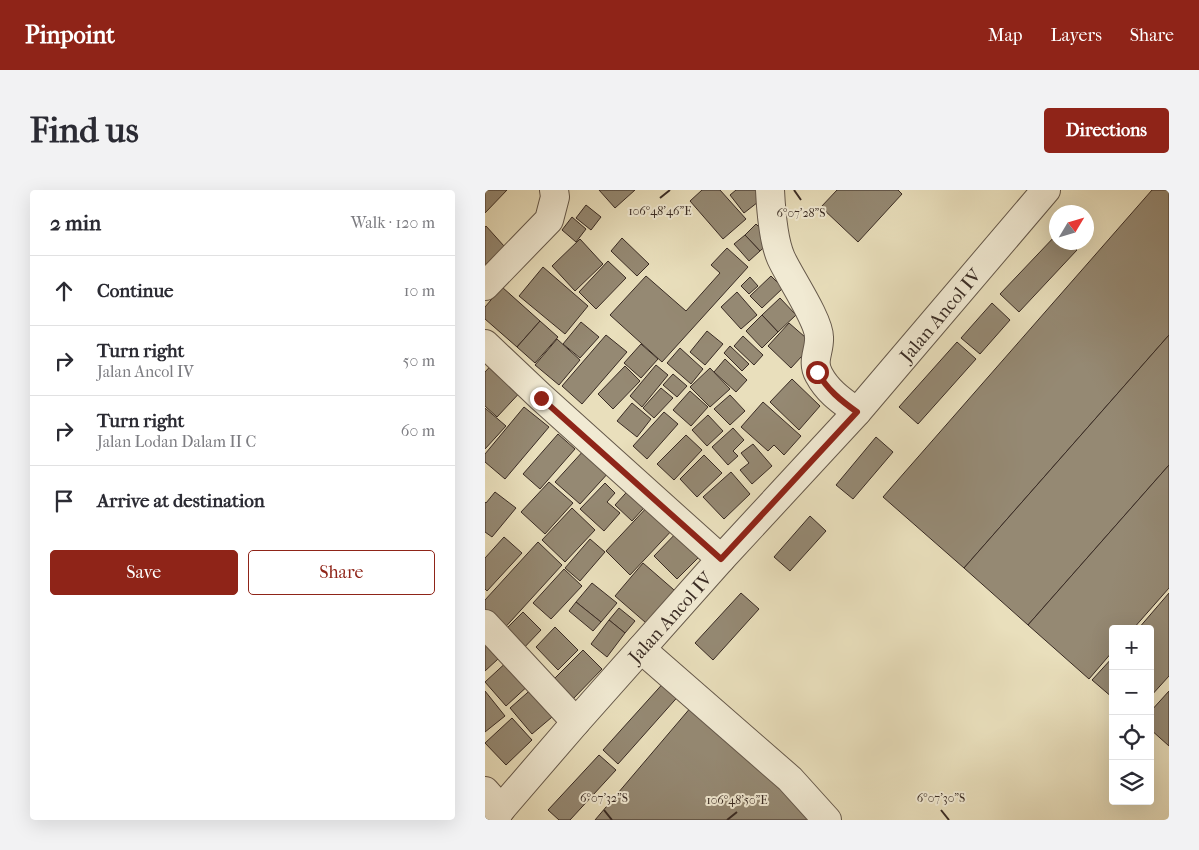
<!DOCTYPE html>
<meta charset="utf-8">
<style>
body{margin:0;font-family:"IM FELL French Canon",serif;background:#f2f2f3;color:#2b2b33}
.controls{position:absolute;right:15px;bottom:15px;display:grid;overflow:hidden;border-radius:5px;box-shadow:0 5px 20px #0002}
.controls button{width:45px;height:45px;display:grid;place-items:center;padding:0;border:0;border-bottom:1px solid #e1e1e2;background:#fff;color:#2b2b33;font:25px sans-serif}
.compass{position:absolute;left:564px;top:15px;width:45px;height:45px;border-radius:50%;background:#fff;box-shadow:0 5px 20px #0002;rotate:52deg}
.stop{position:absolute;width:15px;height:15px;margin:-11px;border:4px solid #8f2418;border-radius:50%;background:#fff}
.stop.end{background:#8f2418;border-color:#fff;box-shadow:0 1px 5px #0008}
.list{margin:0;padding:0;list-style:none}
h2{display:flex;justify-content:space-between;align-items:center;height:65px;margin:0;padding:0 20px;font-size:21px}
h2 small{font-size:16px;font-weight:400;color:#7c7c81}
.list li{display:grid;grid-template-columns:32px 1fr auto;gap:15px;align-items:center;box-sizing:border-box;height:70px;padding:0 20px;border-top:1px solid #e1e1e2}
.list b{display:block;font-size:19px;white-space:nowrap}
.list p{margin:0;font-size:16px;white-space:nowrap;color:#7c7c81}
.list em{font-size:16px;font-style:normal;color:#7c7c81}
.actions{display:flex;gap:10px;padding:15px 20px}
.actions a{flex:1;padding:11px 0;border:1px solid #8f2418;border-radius:5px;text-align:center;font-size:18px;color:#8f2418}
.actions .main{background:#8f2418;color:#fff}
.icon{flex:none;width:28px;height:28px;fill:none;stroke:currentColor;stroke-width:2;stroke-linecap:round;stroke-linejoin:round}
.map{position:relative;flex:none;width:684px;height:630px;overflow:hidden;border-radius:5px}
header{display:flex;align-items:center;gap:30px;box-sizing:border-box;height:70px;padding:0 25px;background:#8f2418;color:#fff}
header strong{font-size:24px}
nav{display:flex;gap:28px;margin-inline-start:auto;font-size:18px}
.intro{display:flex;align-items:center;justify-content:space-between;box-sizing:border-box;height:120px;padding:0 30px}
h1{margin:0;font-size:35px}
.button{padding:12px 22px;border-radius:5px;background:#8f2418;color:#fff;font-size:18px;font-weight:700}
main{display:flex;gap:30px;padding:0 30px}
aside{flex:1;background:#fff;border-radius:5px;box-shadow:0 5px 20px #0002}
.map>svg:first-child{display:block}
.building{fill:#958973;stroke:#392b24}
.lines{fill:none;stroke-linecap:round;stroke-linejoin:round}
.minor-casing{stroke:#65584a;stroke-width:30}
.minor{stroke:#f1ead3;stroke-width:28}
.route{stroke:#8f2418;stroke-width:6}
.ticks{fill:none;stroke:#392b24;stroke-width:2}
.labels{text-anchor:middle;stroke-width:4;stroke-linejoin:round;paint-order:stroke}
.street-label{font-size:19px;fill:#392b24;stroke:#f1ead3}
.ticks-label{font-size:12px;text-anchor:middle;fill:#392b24;stroke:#f1ead3;stroke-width:4;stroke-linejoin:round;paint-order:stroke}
</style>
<header>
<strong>Pinpoint</strong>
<nav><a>Map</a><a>Layers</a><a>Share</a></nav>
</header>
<div class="intro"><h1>Find us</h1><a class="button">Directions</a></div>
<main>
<aside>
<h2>2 min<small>Walk · 120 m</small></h2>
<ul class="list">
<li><svg class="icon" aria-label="ahead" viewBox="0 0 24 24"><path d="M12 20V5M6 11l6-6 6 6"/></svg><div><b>Continue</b></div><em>10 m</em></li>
<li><svg class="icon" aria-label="right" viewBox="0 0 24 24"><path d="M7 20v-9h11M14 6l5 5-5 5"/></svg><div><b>Turn right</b><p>Jalan Ancol IV</p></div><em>50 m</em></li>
<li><svg class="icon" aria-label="right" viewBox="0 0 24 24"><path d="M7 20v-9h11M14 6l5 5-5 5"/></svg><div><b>Turn right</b><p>Jalan Lodan Dalam II C</p></div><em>60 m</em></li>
<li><svg class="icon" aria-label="arrive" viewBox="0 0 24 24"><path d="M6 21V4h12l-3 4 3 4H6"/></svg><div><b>Arrive at destination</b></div></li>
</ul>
<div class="actions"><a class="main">Save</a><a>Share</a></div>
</aside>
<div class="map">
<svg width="684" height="630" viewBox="0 0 684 630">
<rect width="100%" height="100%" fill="#e9dfbc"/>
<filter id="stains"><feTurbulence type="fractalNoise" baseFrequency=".004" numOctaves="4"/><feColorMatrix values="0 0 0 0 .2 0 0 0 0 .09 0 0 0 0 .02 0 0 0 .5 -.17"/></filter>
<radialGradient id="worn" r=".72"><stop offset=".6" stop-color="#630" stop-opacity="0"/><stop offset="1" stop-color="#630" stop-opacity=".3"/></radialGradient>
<!-- building -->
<g class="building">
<path d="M0 0H22L0 23Z"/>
<path d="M114 0H150L130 18Z"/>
<path d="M217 0H235L261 29 238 49 205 11Z"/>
<path d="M251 0H278L282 5 259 23 245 5Z"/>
<path d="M352 0H413L417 4 373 52 336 17Z"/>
<path d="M667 0H684V145L479 378 398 307Z"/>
<path d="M101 15 116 27 106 40 91 28Z"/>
<path d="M87 27 101 39 91 52 77 40Z"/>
<path d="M271 34 287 50 275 61 260 45Z"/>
<path d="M1 36 28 66 0 91V37Z"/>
<path d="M572 44V52H584L592 60 534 122 515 104Z"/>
<path d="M260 45 275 61 264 71 249 54Z"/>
<path d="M137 48 164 74 152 86 126 61Z"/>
<path d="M95 49 118 74 90 101 67 76Z"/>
<path d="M242 58 263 77 177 172 125 125 161 86 201 121 235 83 226 75Z"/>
<path d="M123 71 141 88 111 119 94 102Z"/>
<path d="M58 77 103 116 80 144 34 106Z"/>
<path d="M286 86 298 98 277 118 265 106Z"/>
<path d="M265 87 273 96 264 104 256 96Z"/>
<path d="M17 97 55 131 32 157 0 129V117Z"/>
<path d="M252 102 272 125 256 139 236 117Z"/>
<path d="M295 108 311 125 293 142 277 125Z"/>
<path d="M507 113 525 130 495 164 476 148Z"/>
<path d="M277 125 293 142 277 158 261 141Z"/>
<path d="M55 131 73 147 50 173 32 157Z"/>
<path d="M96 132 114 147 95 168 78 154Z"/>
<path d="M304 133 328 154 306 178 283 156Z"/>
<path d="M222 141 238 154 220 175 205 162Z"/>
<path d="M121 145 142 162 97 214 77 196Z"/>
<path d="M684 145V275L543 435 479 378Z"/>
<path d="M258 146 278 165 269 175 249 156Z"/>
<path d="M72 149 95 170 74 195 50 175Z"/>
<path d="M472 152 491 169 433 234 414 217Z"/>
<path d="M156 154 173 169 156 188 139 173Z"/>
<path d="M245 156 264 174 257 181 239 163Z"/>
<path d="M195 158 218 179 206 194 182 173Z"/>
<path d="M12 169 41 196 12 227 0 216V182Z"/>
<path d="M240 169 262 190 251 202 229 182Z"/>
<path d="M171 175 183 185 157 217 145 206Z"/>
<path d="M140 176 155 191 128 219 113 204Z"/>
<path d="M225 178 245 199 225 217 205 197Z"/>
<path d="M188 184 202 196 192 207 178 195Z"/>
<path d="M307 189 335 216 314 240 285 212Z"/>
<path d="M176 198 188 208 169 228 158 218Z"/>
<path d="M205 201 223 217 206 236 188 220Z"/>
<path d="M245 205 260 221 245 235 229 219Z"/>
<path d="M278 212 316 246 299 265 289 255 283 261 256 237Z"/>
<path d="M147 213 166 229 152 247 132 231Z"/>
<path d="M39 217 64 237 20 289 0 272V264Z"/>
<path d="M0 218 21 236 0 259Z"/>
<path d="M179 222 193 234 162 269 148 256Z"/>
<path d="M223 225 238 241 222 256 207 240Z"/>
<path d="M248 238 259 250 248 261 253 266 243 275 227 257Z"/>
<path d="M73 244 90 259 55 299 38 284Z"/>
<path d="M201 245 217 260 189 290 172 274Z"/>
<path d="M391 247 408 262 368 309 351 295Z"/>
<path d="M268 254 287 276 267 294 255 280 264 273 256 263Z"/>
<path d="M100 259 125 281 95 314 70 292Z"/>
<path d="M219 265 237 283 212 307 195 289Z"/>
<path d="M684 275V398L648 439H628V461L604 489 543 435Z"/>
<path d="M246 282 265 304 239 329 218 307Z"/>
<path d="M64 292 88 313 60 344 36 322Z"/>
<path d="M120 293 130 303 122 312 135 323 119 341 95 319Z"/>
<path d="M149 294 166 310 147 331 130 315Z"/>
<path d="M10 302 31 318 7 347 0 342V312L1 313Z"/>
<path d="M165 314 190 337 145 385 121 361Z"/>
<path d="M87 318 110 340 80 372 57 350Z"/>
<path d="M325 326 341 341 305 381 289 367Z"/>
<path d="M197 337 221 360 192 389 169 366Z"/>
<path d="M19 347 37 363 2 401 0 399V368Z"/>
<path d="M105 349 120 362 95 391 80 378Z"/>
<path d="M53 352 77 375 15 443 0 429V410Z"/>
<path d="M158 373 196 406 168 439 130 406Z"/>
<path d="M79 379 97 396 66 429 48 413Z"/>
<path d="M107 393 132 413 116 432 91 412Z"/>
<path d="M256 403 274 419 228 470 210 453Z"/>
<path d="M684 403V486L665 507V439H653Z"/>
<path d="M91 412 116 432 108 441 84 421Z"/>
<path d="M134 418 150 431 140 443 124 430Z"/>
<path d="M38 422 56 440 34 463 16 444Z"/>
<path d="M124 430 140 443 122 467 106 454Z"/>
<path d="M70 437 93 460 73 480 51 457Z"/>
<path d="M0 454 13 469 0 481Z"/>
<path d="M98 460 117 479 87 510 67 491Z"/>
<path d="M628 467V508L607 490Z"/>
<path d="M25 469 46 493 21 516 0 492Z"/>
<path d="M182 489 197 502 133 574 118 560Z"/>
<path d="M50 496 73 522 47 544 25 518Z"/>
<path d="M0 501 20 526 0 542Z"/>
<path d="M684 501V556L665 539V522Z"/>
<path d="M207 516 331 627 328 630H110Z"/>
<path d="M27 528 47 550 21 575 0 553Z"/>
<path d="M114 565 131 580 85 630H74L63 620Z"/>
</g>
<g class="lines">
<defs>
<g id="minor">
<path d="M285 0C286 20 288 50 296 68 304 86 334 130 334 147 335 161 326 171 334 185 343 202 357 211 372 222"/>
<path d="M0 96 64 30 70 7 69 0"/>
<path d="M0 154 56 207 236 369"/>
<path d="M0 434 91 532"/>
<path d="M156 459 305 589 342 630"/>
<path d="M0 601 16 619"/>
<path d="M9 630 16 619 91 532 236 369 372 222 561 0"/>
</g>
</defs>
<!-- minor casing -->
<use href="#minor" class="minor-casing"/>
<!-- minor -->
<use href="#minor" class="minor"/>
</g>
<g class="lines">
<!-- route -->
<path class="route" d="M56 208 236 369 372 222C355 210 343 200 332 182"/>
</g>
<!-- ticks -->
<path class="ticks" d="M309 0 316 10M175 8 185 0M119 620 127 630M456 620 464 630M242 630 252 622"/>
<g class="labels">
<!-- street labels -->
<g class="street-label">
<text transform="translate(455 125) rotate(-50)" y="7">Jalan Ancol IV</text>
<text transform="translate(185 427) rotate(-48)" y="7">Jalan Ancol IV</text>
</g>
</g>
<g class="ticks-label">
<text x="175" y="25">106°48'46"E</text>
<text x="316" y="27">6°07'28"S</text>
<text x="119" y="612">6°07'32"S</text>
<text x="456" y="612">6°07'30"S</text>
<text x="252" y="614">106°48'50"E</text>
</g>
<rect width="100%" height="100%" filter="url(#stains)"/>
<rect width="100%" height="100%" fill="url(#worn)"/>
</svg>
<div class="controls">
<button>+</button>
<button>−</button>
<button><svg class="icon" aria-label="locate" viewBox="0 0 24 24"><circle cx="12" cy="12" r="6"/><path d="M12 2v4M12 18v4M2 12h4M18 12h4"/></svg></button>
<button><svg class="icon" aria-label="layers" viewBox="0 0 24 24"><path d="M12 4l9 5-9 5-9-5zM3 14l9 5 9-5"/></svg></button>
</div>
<svg class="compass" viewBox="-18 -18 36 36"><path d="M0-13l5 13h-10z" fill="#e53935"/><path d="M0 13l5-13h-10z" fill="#7c7c81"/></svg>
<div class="stop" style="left:332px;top:182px"></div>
<div class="stop end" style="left:56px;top:208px"></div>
</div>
</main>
